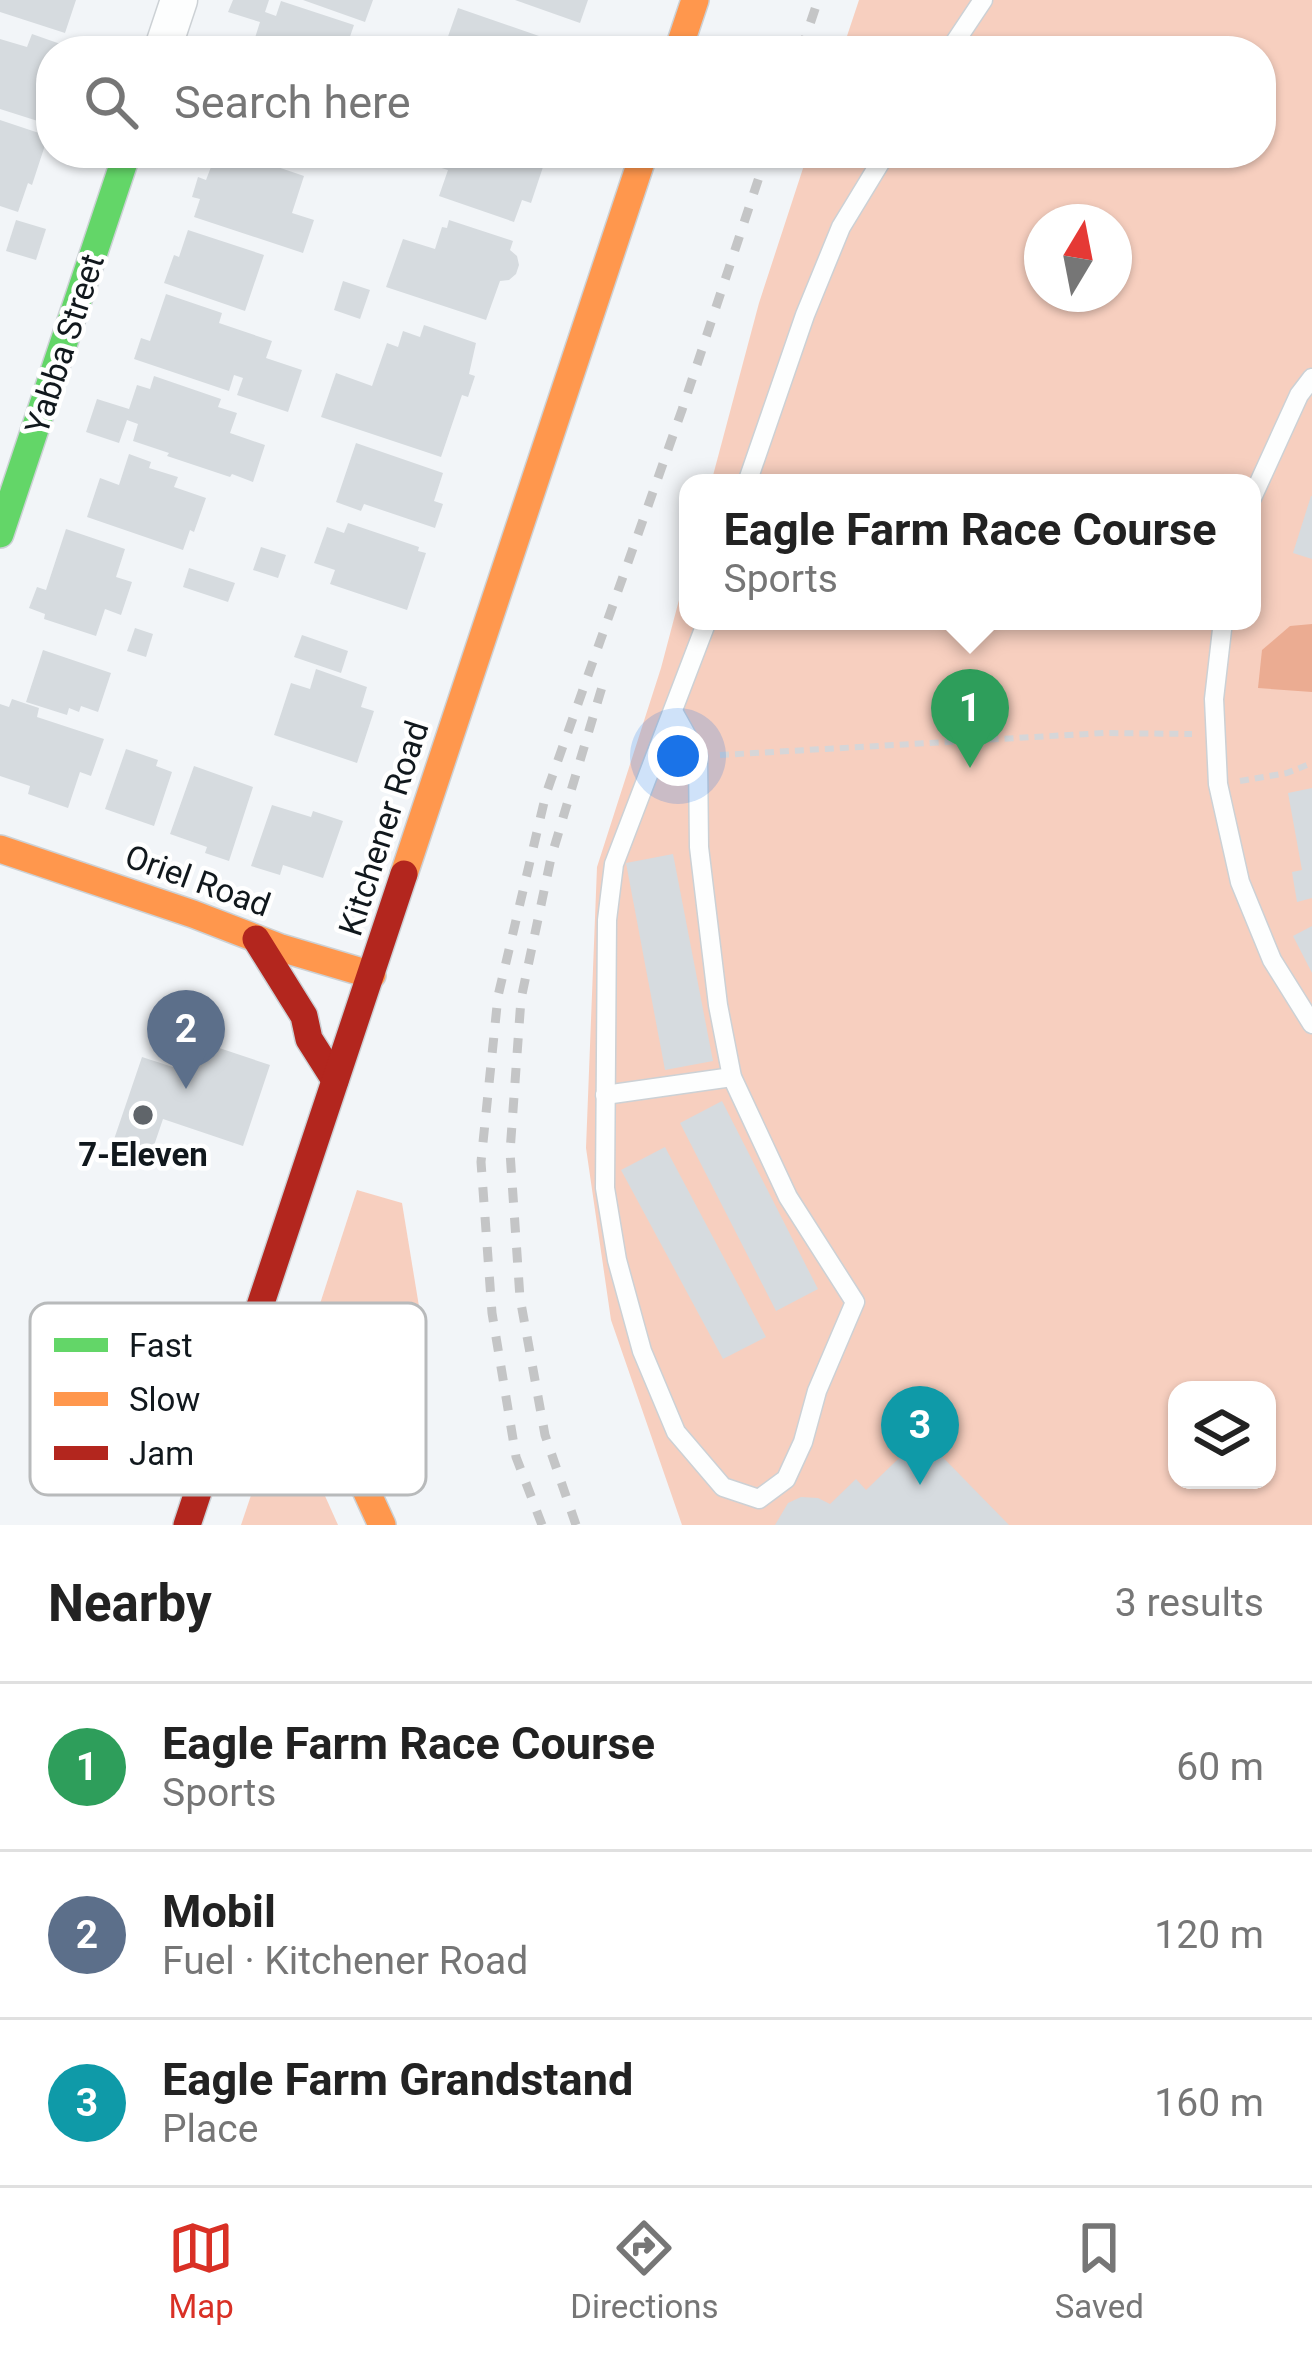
<!DOCTYPE html>
<meta charset="utf-8">
<style>
body{margin:0;font-family:Roboto,sans-serif;background:#f2f2f2;color:#222}
.controls{position:absolute;right:36px;bottom:36px;display:grid;overflow:hidden;border-radius:24px;box-shadow:0 3px 9px #0004}
.controls button{width:108px;height:108px;display:grid;place-items:center;padding:0;border:0;border-bottom:3px solid #e0e0e0;background:#fff;color:#222;font:60px sans-serif}
.compass{position:absolute;left:1024px;top:204px;width:108px;height:108px;border-radius:50%;background:#fff;box-shadow:0 3px 9px #0004;rotate:10deg}
.you{position:absolute;left:678px;top:756px;width:42px;height:42px;margin:-30px;border:9px solid #fff;border-radius:50%;background:#1a73e8;box-shadow:0 0 0 18px #1a73e833}
.badge{display:grid;place-items:center;width:78px;height:78px;border-radius:50%;background:#d93025;color:#fff;font-size:39px;font-weight:700}
.pin{position:absolute;translate:-50% -99px;filter:drop-shadow(0 3px 6px #0008)}
.pin::after{content:'';position:absolute;top:63px;width:42px;height:36px;background:inherit;clip-path:polygon(0 0,100% 0,50% 100%)}
.popup{position:absolute;left:679px;top:474px;width:582px;height:156px;box-sizing:border-box;display:grid;place-content:center;border-radius:24px;background:#fff;filter:drop-shadow(0 3px 9px #0005);font-size:39px;white-space:nowrap;color:#767676}
.popup b{font-size:45px;color:#222}
.popup::after{content:'';position:absolute;left:50%;top:100%;margin-left:-24px;border:24px solid transparent;border-top-color:#fff}
.list{margin:0;padding:0;list-style:none}
h2{display:flex;justify-content:space-between;align-items:center;height:156px;margin:0;padding:0 48px;font-size:51px}
h2 small{font-size:39px;font-weight:400;color:#767676}
.list li{display:grid;grid-template-columns:78px 1fr auto;gap:36px;align-items:center;box-sizing:border-box;height:168px;padding:0 48px;border-top:3px solid #e0e0e0}
.list b{display:block;font-size:45px;white-space:nowrap}
.list p{margin:0;font-size:39px;white-space:nowrap;color:#767676}
.list em{font-size:39px;font-style:normal;color:#767676}
.icon{flex:none;width:66px;height:66px;fill:none;stroke:currentColor;stroke-width:2;stroke-linecap:round;stroke-linejoin:round}
.map{position:relative;flex:none;width:1312px;height:1525px;overflow:hidden}
.search{position:absolute;background:#fff;box-shadow:0 3px 9px #0004;left:36px;right:36px;top:36px;height:132px;display:flex;align-items:center;gap:30px;box-sizing:border-box;padding:0 42px;border-radius:48px;color:#767676;font-size:45px}
.sheet{height:660px;background:#fff}
nav{display:flex;justify-content:space-around;align-items:center;box-sizing:border-box;height:168px;border-top:3px solid #e0e0e0;background:#fff;font-size:33px;color:#767676}
nav a{display:grid;justify-items:center;gap:6px}
nav .on{color:#d93025}
.map>svg:first-child{display:block}
.green{fill:#f7cfbf;fill-rule:evenodd}
.water{fill:#ebac92}
.building{fill:#d6dbdf}
.lines{fill:none;stroke-linecap:round;stroke-linejoin:round}
.lane-casing{stroke:#ccd1d5;stroke-width:21}
.street-casing{stroke:#ccd1d5;stroke-width:39}
.fast-casing{stroke:#ccd1d5;stroke-width:30}
.slow-casing{stroke:#ccd1d5;stroke-width:30}
.jam-casing{stroke:#ccd1d5;stroke-width:30}
.path{stroke:#d6d6d8;stroke-width:6;stroke-dasharray:9 6;stroke-linecap:butt}
.lane{stroke:#fdfefe;stroke-width:18}
.street{stroke:#fdfefe;stroke-width:36}
.fast{stroke:#63d668;stroke-width:27}
.slow{stroke:#ff974d;stroke-width:27}
.jam{stroke:#b3261e;stroke-width:27}
.rail{stroke:#c4c5c6;stroke-width:9;stroke-dasharray:15 15;stroke-linecap:butt}
.poi-dot{fill:#60656a;stroke:#fff;stroke-width:4.5}
.labels{text-anchor:middle;stroke-width:9;stroke-linejoin:round;paint-order:stroke}
.street-label{font-size:33px;fill:#11181d;stroke:#fff}
.poi-label{font-size:33px;font-weight:bold;fill:#11181d;stroke:#fff}
.key{fill:#fff;stroke:#b8babb;stroke-width:3}
.key-label{font-size:33px;fill:#11181d}
</style>
<div class="map">
<svg width="1312" height="1525" viewBox="0 0 1312 1525">
<rect width="100%" height="100%" fill="#f2f5f8"/>
<!-- green -->
<g class="green">
<path d="M859 0H1312V1525H682L611 1320 586 1148 597 867 661 668 688 566V621H1252V483H711L759 303 808 153H1261V51H842ZM1042 222H1114V294H1042ZM1177 1390H1267V1480H1177Z"/>
<path d="M357 1190 402 1203 427 1355 392 1477 317 1313Z"/>
<path d="M296 1431 338 1525H241L272 1433Z"/>
</g>
<!-- water -->
<path class="water" d="M1312 624V692L1258 688 1262 650 1290 626Z"/>
<!-- building -->
<g class="building">
<path d="M0 0H76L65 33 0 12Z"/>
<path d="M233 0H269L265 12 276 16 281 1 354 25 345 51H284L254 41 260 22 228 12Z"/>
<path d="M303 0H373L365 22Z"/>
<path d="M515 0H588L580 23Z"/>
<path d="M458 8 562 44 564 38 600 51H464L445 45Z"/>
<path d="M32 34 69 47 67 51H51V102L44 123 0 109V39L27 47Z"/>
<path d="M0 120 48 136 32 185 28 183 18 212 0 206Z"/>
<path d="M172 153H236L304 176 292 213 314 220 303 253 194 217 200 199 192 197 198 177 206 180 211 167Z"/>
<path d="M473 153H533L530 163 543 167 531 203 522 200 514 222 439 196 448 170 435 166 439 156 469 166Z"/>
<path d="M16 220 46 229 36 260 6 251Z"/>
<path d="M449 220 513 241 510 250 517 256 519 265 516 274 509 280 500 281 486 320 386 287 403 239 435 249 442 227 447 228Z"/>
<path d="M188 230 264 255 245 311 164 283 174 255 179 257Z"/>
<path d="M343 281 370 290 360 319 334 310Z"/>
<path d="M166 294 222 313 219 323 272 341 266 358 302 370 288 412 237 395 243 378 234 375 229 391 134 359 141 338 150 341Z"/>
<path d="M424 325 476 343 469 374 475 376 468 397 462 395 441 457 321 417 336 373 372 386 387 343 398 347 403 331 420 337Z"/>
<path d="M154 376 221 399 218 407 237 413 230 433 265 445 253 482 232 474 230 477 167 456 169 453 133 441 138 424 127 420 119 443 86 432 97 399 129 409 137 385 150 389Z"/>
<path d="M356 443 443 473 434 501 443 504 435 528 364 504 361 511 336 502Z"/>
<path d="M129 454 151 462 149 468 178 477 174 487 206 498 194 532 190 530 183 550 87 517 100 478 119 485Z"/>
<path d="M1311 496H1312V559L1293 553Z"/>
<path d="M348 523 419 547 418 551 426 553 407 610 330 584 335 570 314 563 327 527 344 533Z"/>
<path d="M66 529 125 549 116 577 132 582 121 615 105 609 96 636 44 619 45 614 29 608 37 587 46 590Z"/>
<path d="M261 547 286 555 278 578 253 570Z"/>
<path d="M189 568 235 583 228 602 183 587Z"/>
<path d="M135 628 153 634 146 657 127 651Z"/>
<path d="M302 635 348 651 341 673 294 657Z"/>
<path d="M43 650 111 673 98 712 81 706 79 712 69 708 67 715 26 702Z"/>
<path d="M316 669 367 687 361 707 374 711 357 763 274 735 291 683 310 689Z"/>
<path d="M12 699 39 708 37 717 104 739 91 776 80 772 68 808 28 794 30 786 0 776V704L9 707Z"/>
<path d="M126 749 158 760 156 766 172 772 154 826 105 809Z"/>
<path d="M194 766 253 787 229 861 205 853 207 847 170 834Z"/>
<path d="M1312 788V898L1297 902 1292 872 1302 870 1288 793Z"/>
<path d="M272 805 311 817 313 811 343 821 323 878 283 865 280 875 251 866Z"/>
<path d="M673 854 713 1061 665 1070 626 863Z"/>
<path d="M1312 926V973L1293 936Z"/>
<path d="M192 1039 270 1065 243 1146 163 1119 146 1169 108 1157 142 1057 182 1070Z"/>
<path d="M722 1101 818 1289 776 1311 680 1123Z"/>
<path d="M665 1147 766 1337 723 1359 621 1170Z"/>
<path d="M922 1436 1009 1525H775L788 1503 801 1497 818 1498 830 1504 856 1479 866 1490Z"/>
</g>
<g class="lines">
<defs>
<g id="lane">
<path d="M949 51 983 0"/>
<path d="M747 483 805 315 841 227 886 153"/>
<path d="M1252 498 1299 395 1312 378"/>
<path d="M1223 621 1214 699 1218 784 1240 882 1272 960 1312 1024"/>
<path d="M674 713 698 756 699 847 718 1005 732 1077 788 1197 855 1302 817 1391 803 1442 786 1479 759 1499 723 1487 676 1432 642 1351 617 1260 605 1188 607 920 614 864 707 621"/>
<path d="M605 1095 732 1077"/>
</g>
<path id="street" d="M162 51 179 0"/>
<path id="fast" d="M0 534 127 153"/>
<g id="slow">
<path d="M678 51 695 0"/>
<path d="M0 849 193 914 281 948 372 975"/>
<path d="M404 874 644 153"/>
<path d="M256 1319 295 1344 303 1353 382 1525"/>
</g>
<g id="jam">
<path d="M256 939 304 1016 309 1039 335 1080"/>
<path d="M187 1525 404 874"/>
</g>
</defs>
<!-- lane casing -->
<use href="#lane" class="lane-casing"/>
<!-- street casing -->
<use href="#street" class="street-casing"/>
<!-- fast casing -->
<use href="#fast" class="fast-casing"/>
<!-- slow casing -->
<use href="#slow" class="slow-casing"/>
<!-- jam casing -->
<use href="#jam" class="jam-casing"/>
<!-- path -->
<g class="path">
<path d="M720 755 1104 733 1192 734"/>
<path d="M1240 781 1287 773 1312 763"/>
</g>
<!-- lane -->
<use href="#lane" class="lane"/>
<!-- street -->
<use href="#street" class="street"/>
<!-- fast -->
<use href="#fast" class="fast"/>
<!-- slow -->
<use href="#slow" class="slow"/>
<!-- jam -->
<use href="#jam" class="jam"/>
<!-- rail -->
<g class="rail">
<path d="M801 51 818 0"/>
<path d="M542 1525 516 1457 492 1313 481 1162 498 996 546 794 682 410 767 153"/>
<path d="M576 1525 545 1435 520 1298 510 1152 521 999 551 858 602 687"/>
</g>
</g>
<!-- markers -->
<circle class="poi-dot" cx="143" cy="1115" r="12"/>
<g class="labels">
<!-- street labels -->
<g class="street-label">
<text transform="translate(64 344) rotate(-72)" y="12">Yabba Street</text>
<text transform="translate(383 828) rotate(-72)" y="12">Kitchener Road</text>
<text transform="translate(198 880) rotate(20)" y="12">Oriel Road</text>
</g>
<!-- poi labels -->
<g class="poi-label">
<text x="143" y="1166">7-Eleven</text>
</g>
</g>
<!-- legend -->
<rect x="30" y="1303" width="396" height="192" rx="18" class="key"/>
<rect x="54" y="1338" width="54" height="14" fill="#63d668"/>
<rect x="54" y="1392" width="54" height="14" fill="#ff974d"/>
<rect x="54" y="1446" width="54" height="14" fill="#b3261e"/>
<g class="key-label">
<text x="129" y="1357">Fast</text>
<text x="129" y="1411">Slow</text>
<text x="129" y="1465">Jam</text>
</g>
</svg>
<div class="controls">
<button><svg class="icon" aria-label="layers" viewBox="0 0 24 24"><path d="M12 4l9 5-9 5-9-5zM3 14l9 5 9-5"/></svg></button>
</div>
<svg class="compass" viewBox="-18 -18 36 36"><path d="M0-13l5 13h-10z" fill="#e53935"/><path d="M0 13l5-13h-10z" fill="#767676"/></svg>
<div class="you"></div>
<div class="pin badge" style="left:970px;top:768px;background:#2e9e5b">1</div>
<div class="popup"><b>Eagle Farm Race Course</b>Sports</div>
<div class="pin badge" style="left:186px;top:1089px;background:#5c6f8a">2</div>
<div class="pin badge" style="left:920px;top:1485px;background:#0f9aa8">3</div>
<div class="search"><svg class="icon" aria-label="search" viewBox="0 0 24 24"><circle cx="10" cy="10" r="6"/><path d="M15 15l6 6"/></svg>Search here</div>
</div>
<section class="sheet">
<h2>Nearby<small>3 results</small></h2>
<ul class="list">
<li><span class="badge" style="background:#2e9e5b">1</span><div><b>Eagle Farm Race Course</b><p>Sports</p></div><em>60 m</em></li>
<li><span class="badge" style="background:#5c6f8a">2</span><div><b>Mobil</b><p>Fuel · Kitchener Road</p></div><em>120 m</em></li>
<li><span class="badge" style="background:#0f9aa8">3</span><div><b>Eagle Farm Grandstand</b><p>Place</p></div><em>160 m</em></li>
</ul>
</section>
<nav>
<a class="on"><svg class="icon" aria-label="map" viewBox="0 0 24 24"><path d="M3 6l6-2 6 2 6-2v14l-6 2-6-2-6 2zM9 4v14M15 6v14"/></svg>Map</a>
<a><svg class="icon" aria-label="directions" viewBox="0 0 24 24"><path d="M12 3l9 9-9 9-9-9zM9 14v-3h6M13 9l2 2-2 2"/></svg>Directions</a>
<a><svg class="icon" aria-label="saved" viewBox="0 0 24 24"><path d="M7 4h10v16l-5-4-5 4z"/></svg>Saved</a>
</nav>
